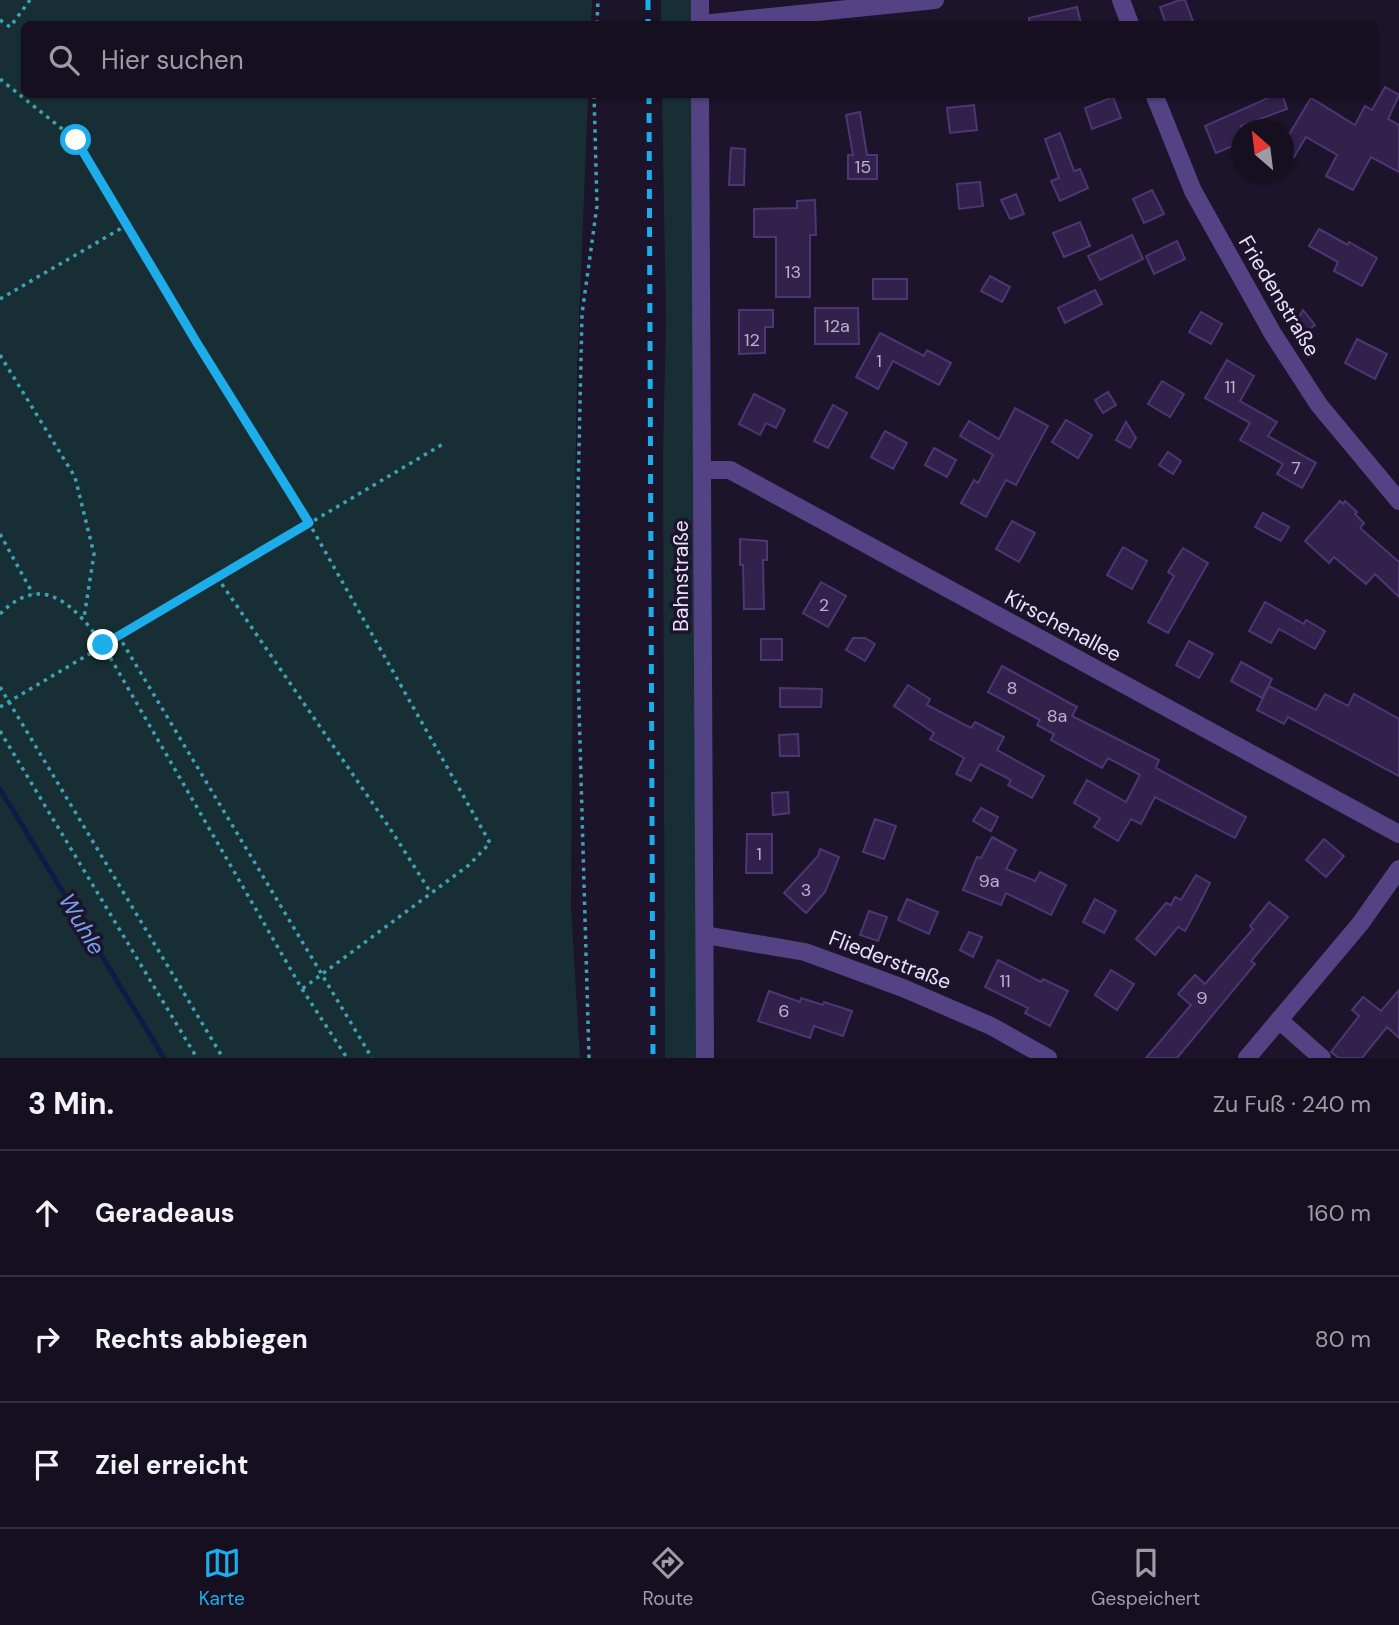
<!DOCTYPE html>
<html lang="de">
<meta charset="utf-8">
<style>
body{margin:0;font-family:"DM Sans",sans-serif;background:#1e1829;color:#f1f3f6}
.compass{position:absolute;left:1231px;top:119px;width:63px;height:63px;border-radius:50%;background:#150f20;box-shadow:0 2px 5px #0004;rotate:332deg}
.stop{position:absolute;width:21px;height:21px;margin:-16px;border:5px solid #1dadeb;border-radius:50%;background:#fff}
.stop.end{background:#1dadeb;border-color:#fff;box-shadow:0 2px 7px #0008}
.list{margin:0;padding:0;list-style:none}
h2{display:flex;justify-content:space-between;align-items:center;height:91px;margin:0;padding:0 28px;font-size:30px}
h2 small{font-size:23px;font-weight:400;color:#9d9ca5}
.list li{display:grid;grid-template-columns:46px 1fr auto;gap:21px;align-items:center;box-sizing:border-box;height:126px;padding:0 28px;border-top:2px solid #342f3e}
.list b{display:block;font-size:26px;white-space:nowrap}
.list em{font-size:23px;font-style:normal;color:#9d9ca5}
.icon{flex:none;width:38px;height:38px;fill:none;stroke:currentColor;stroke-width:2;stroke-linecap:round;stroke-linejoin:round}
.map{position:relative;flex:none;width:1399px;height:1058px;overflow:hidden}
.search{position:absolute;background:#150f20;box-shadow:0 2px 5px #0004;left:21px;right:21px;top:21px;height:77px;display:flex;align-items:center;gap:18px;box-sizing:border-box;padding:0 24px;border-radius:10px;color:#9d9ca5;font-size:26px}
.sheet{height:469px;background:#150f20}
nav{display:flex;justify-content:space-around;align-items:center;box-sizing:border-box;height:98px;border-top:2px solid #342f3e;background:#150f20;font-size:19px;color:#9d9ca5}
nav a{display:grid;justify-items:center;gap:4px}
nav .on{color:#1dadeb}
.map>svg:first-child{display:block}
.green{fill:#172f34}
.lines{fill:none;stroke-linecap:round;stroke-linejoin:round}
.stream{stroke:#101947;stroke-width:5}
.building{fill:#32214a;stroke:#4e3574;stroke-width:2}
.path{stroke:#3ca3b4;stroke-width:3.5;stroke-dasharray:3.5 5;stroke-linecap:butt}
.minor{stroke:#534385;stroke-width:18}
.rail{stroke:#1dadeb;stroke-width:5;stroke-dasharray:10 9;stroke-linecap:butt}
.route{stroke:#1dadeb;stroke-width:9}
.labels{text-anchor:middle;stroke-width:7;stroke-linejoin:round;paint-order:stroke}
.number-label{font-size:18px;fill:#bbb0d0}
.street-label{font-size:21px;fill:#e9e0fc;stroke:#1c142a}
.water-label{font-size:23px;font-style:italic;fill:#77a1f3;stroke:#1c142a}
</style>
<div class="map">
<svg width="1399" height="1058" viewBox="0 0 1399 1058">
<rect width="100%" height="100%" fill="#1c142a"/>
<!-- green -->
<g class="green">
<path d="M0 0H592L591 24H24V94L588 95 577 372 573 627 571 908 580 1058H0Z"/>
<rect x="661" y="0" width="32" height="24"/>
<path d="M662 95H693L698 1058H665L663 457 666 319Z"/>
</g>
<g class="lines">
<!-- stream -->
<path class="stream" d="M0 789 164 1058"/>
</g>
<!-- building -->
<g class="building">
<path d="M1180 0H1185L1194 24H1166L1160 7Z"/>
<path d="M1077 7 1081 24H1029V18Z"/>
<path d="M1385 87 1399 95 1388 119 1399 125V172L1371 157 1353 190 1326 176 1337 155 1306 137 1294 157 1284 150V143L1311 98 1355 125 1365 106 1372 110Z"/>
<path d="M1277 94H1282L1287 109 1241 126 1242 142 1216 153 1205 126Z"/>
<path d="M1113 97 1121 118 1092 129 1085 108Z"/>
<path d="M974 105 977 130 950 133 947 108Z"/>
<path d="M860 112 867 155H877V179H848V155H853L846 115Z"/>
<path d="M1060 133 1074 171 1080 169 1088 188 1060 201 1051 181 1059 178 1045 139Z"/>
<path d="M731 148 745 149 744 185H729Z"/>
<path d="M980 182 983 206 959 209 957 184Z"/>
<path d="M1152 190 1164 214 1144 223 1133 199Z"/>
<path d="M1016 194 1024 214 1010 219 1001 200Z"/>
<path d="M815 200 816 235H810V297H776V237H754V209L797 208V201Z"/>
<path d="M1080 222 1090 246 1064 257 1053 233Z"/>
<path d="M1319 229 1348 245 1349 242 1377 258 1362 286 1334 271 1338 262 1309 246Z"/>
<path d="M1132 235 1143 259 1100 280 1088 256Z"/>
<path d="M1177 241 1185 259 1154 274 1146 256Z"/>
<path d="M990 276 1010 287 1002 302 981 291Z"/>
<rect x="873" y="279" width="34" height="20"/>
<path d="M1095 290 1102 304 1065 323 1058 308Z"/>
<path d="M815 308H858L859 344H815Z"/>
<path d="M739 310H773V327H765V353L739 354Z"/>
<path d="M1303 310 1315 325 1300 337 1294 326Z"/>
<path d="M1201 312 1222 324 1211 344 1189 332Z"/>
<path d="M880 333 924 356 927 350 951 363 939 385 893 361 878 389 856 377Z"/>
<path d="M1357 339 1387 354 1375 379 1345 363Z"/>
<path d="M1227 360 1254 376 1240 401 1277 422 1268 436 1316 463 1302 488 1277 474 1283 464 1240 440 1250 423 1205 398Z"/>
<path d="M1162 381 1184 394 1170 417 1148 404Z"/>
<path d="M1108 392 1116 405 1103 413 1095 400Z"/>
<path d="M754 394 785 410 776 428 766 423 760 435 739 424Z"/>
<path d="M833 405 847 413 828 448 814 441Z"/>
<path d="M1015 408 1048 426 1016 485 1006 480 986 517 961 503 974 480 978 483 993 455 960 436 969 421 999 439Z"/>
<path d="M1066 420 1092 435 1078 458 1052 442Z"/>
<path d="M1126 422 1136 438 1130 448 1116 440Z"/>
<path d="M885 431 907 443 893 469 871 457Z"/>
<path d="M934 448 956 460 947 477 925 465Z"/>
<path d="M1168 452 1181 461 1173 474 1159 465Z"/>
<path d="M1340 501 1343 504 1345 501 1357 512 1355 514 1364 523 1360 528 1399 562V597L1375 574 1366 584 1334 557 1329 563 1305 541Z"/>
<path d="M1263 513 1289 527 1281 541 1255 527Z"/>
<path d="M1012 521 1035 533 1019 562 996 549Z"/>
<path d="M740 539 767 541V560H763L764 609H744L743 565H740Z"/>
<path d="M1123 547 1147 561 1132 589 1107 575Z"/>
<path d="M1183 548 1208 563 1168 633 1148 622 1174 576 1168 572Z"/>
<path d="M821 582 846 596 828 627 803 613Z"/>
<path d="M1265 602 1304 624 1306 620 1325 631 1315 649 1279 629 1271 643 1249 631Z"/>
<path d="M853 638H865L875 644 865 661 846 650Z"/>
<rect x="761" y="639" width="21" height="21"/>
<path d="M1189 641 1213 654 1199 678 1176 665Z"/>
<path d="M1241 662 1272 679 1262 698 1231 681Z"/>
<path d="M1002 666 1077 707 1072 716 1159 760 1156 768 1246 817 1235 838 1155 797 1141 824 1131 819 1118 841 1094 827 1100 818 1074 803 1087 780 1126 802 1140 775 1108 758 1102 768 1051 740 1054 734 1037 725 1040 720 988 692Z"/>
<path d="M908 685 930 699 927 705 971 728 975 722 1004 737 997 750 1044 776 1032 798 1008 785 1011 780 980 764 971 781 956 774 964 758 930 739 934 733 894 706Z"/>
<path d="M1269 686 1316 710 1325 694 1348 706 1354 694 1399 719V776L1288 717 1284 724 1257 710Z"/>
<path d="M780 688 822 689 821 707H780Z"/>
<path d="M798 734 799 756H780L779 735Z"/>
<path d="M788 792 789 813 773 815 772 793Z"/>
<path d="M981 808 998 817 991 831 973 821Z"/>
<path d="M875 819 896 826 884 859 863 852Z"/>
<path d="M747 834H772V873H746Z"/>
<path d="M992 837 1016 850 1006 869 1035 881 1040 872 1066 885 1051 915 1006 893 1001 905 963 890 977 857 981 858Z"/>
<path d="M1324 839 1344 856 1326 877 1306 860Z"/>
<path d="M820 849 839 857 825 892 806 913 784 893 818 856Z"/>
<path d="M1196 875 1210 883 1197 909 1185 931 1178 927 1155 955 1136 939 1166 903 1171 905 1175 897 1181 900Z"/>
<path d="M907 899 938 912 929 934 898 920Z"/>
<path d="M1095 899 1116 911 1104 933 1083 922Z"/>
<path d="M1269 902 1288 917 1251 961 1255 964 1177 1058H1146L1191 1005 1178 994 1195 975 1205 984 1253 929 1250 926Z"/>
<path d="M869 911 887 917 878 941 860 935Z"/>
<path d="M969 932 982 937 973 957 960 950Z"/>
<path d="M998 960 1041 982 1043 979 1068 991 1050 1026 1025 1013 1028 1008 985 987Z"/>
<path d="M1111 970 1134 984 1117 1010 1095 995Z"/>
<path d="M1399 990V1038L1387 1027 1362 1058H1339L1331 1052 1359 1016 1352 1010 1363 997 1381 1011Z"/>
<path d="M769 991 800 1002 801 998 823 1005 824 1002 852 1011 843 1036 814 1026 810 1038 758 1021Z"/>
</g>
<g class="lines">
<!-- path -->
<g class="path">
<path d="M0 20 10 27 30 0"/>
<path d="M597 24 598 0"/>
<path d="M0 79 76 140 197 343 309 523 490 843 469 865 302 989"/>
<path d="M0 299 127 225"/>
<path d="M0 355 75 477 94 554 84 618"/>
<path d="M0 534 33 594"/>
<path d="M217 577 391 830 431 893"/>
<path d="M0 614C43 570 76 607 103 645L302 989 347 1058"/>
<path d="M118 635 372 1058"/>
<path d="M0 687 223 1058"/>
<path d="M0 707 443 444"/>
<path d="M0 731 197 1058"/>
<path d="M589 1058 578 673V494L582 314 597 206 594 94"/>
</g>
<!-- minor -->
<g class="minor">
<path d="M700 0V24"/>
<path d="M1121 0 1130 24"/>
<path d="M702 24 935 0"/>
<path d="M700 94 705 1058"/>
<path d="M1154 94 1193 191 1273 334 1319 405 1399 501"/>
<path d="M703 470H730L1399 834"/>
<path d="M705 935 805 952 903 988 991 1026 1048 1058"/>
<path d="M1279 1020 1322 1058"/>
<path d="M1247 1058 1360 924 1399 869"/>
</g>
<!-- rail -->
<g class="rail">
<path d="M648 0V24"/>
<path d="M649 94 653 1058"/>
</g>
</g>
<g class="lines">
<!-- route -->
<path class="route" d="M76 140 197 343 309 523 103 645"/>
</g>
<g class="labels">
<!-- number labels -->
<g class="number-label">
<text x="863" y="173">15</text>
<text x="793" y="278">13</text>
<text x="837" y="332">12a</text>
<text x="752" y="346">12</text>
<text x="879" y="367">1</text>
<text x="1230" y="393">11</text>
<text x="1296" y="474">7</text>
<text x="824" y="611">2</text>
<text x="1012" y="694">8</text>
<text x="1057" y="722">8a</text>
<text x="759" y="860">1</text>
<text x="989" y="887">9a</text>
<text x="806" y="896">3</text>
<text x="1005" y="987">11</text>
<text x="1202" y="1004">9</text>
<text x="784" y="1017">6</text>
</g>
<!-- street labels -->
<g class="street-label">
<text transform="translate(1279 296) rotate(59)" y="7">Friedenstraße</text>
<text transform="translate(681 576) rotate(-90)" y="7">Bahnstraße</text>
<text transform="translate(1063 626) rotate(28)" y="7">Kirschenallee</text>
<text transform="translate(890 960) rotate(21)" y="7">Fliederstraße</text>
</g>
<!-- water labels -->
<g class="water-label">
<text transform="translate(82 924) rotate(59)" y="8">Wuhle</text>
</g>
</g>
</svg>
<svg class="compass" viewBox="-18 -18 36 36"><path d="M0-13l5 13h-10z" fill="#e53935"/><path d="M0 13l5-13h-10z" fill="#9d9ca5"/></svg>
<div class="stop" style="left:76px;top:140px"></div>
<div class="stop end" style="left:103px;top:645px"></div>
<div class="search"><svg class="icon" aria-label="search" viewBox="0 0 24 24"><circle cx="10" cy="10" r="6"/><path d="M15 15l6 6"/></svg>Hier suchen</div>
</div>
<section class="sheet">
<h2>3 Min.<small>Zu Fuß · 240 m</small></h2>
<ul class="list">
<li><svg class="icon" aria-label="ahead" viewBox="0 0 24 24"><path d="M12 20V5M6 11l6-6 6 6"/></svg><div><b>Geradeaus</b></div><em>160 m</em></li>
<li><svg class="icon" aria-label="right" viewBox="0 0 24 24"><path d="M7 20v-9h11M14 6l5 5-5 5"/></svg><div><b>Rechts abbiegen</b></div><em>80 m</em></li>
<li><svg class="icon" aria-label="arrive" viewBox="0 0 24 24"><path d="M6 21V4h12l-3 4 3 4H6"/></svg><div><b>Ziel erreicht</b></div></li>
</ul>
</section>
<nav>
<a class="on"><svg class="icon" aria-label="map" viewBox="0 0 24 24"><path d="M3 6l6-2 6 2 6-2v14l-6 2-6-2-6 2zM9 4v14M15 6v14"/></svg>Karte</a>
<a><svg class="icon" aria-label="directions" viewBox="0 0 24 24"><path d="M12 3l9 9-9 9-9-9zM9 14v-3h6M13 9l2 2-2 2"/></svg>Route</a>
<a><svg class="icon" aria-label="saved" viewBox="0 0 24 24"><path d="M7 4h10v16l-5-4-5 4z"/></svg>Gespeichert</a>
</nav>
